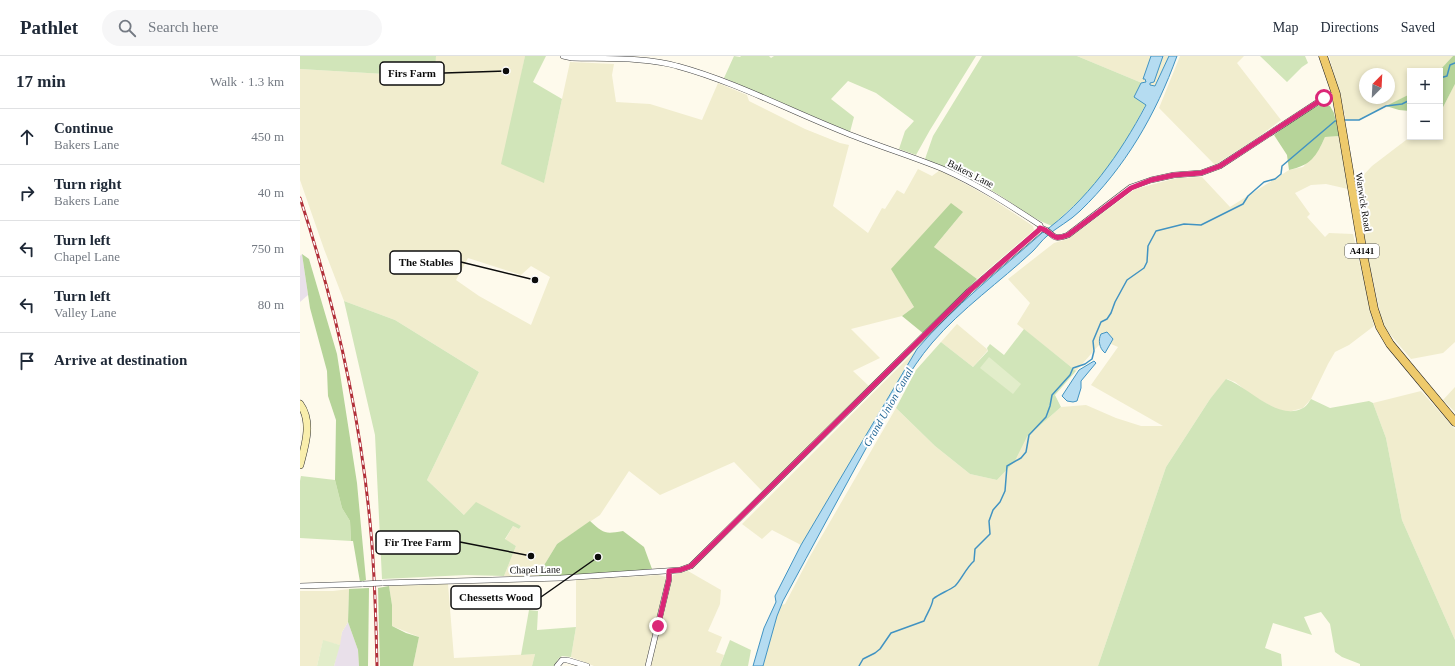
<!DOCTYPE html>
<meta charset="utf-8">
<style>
body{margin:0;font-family:Georgia,serif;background:#f6f6f7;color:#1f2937}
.controls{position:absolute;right:12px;top:12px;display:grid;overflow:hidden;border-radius:0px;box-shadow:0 2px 6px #0003}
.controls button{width:36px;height:36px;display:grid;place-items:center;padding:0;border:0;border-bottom:1px solid #e0e1e3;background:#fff;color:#1f2937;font:20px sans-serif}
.compass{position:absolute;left:1059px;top:12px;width:36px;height:36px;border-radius:50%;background:#fff;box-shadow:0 2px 6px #0003;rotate:24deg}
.stop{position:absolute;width:12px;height:12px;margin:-9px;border:3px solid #db2777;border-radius:50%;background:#fff}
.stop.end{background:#db2777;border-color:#fff;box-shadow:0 1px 4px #0008}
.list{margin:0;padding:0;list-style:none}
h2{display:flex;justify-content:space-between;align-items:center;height:52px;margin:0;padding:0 16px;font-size:17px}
h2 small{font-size:13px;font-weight:400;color:#747a83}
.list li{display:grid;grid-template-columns:26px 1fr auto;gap:12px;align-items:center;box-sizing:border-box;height:56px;padding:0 16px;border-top:1px solid #e0e1e3}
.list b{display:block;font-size:15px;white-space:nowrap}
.list p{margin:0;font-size:13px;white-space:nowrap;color:#747a83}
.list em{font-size:13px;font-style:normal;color:#747a83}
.icon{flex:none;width:22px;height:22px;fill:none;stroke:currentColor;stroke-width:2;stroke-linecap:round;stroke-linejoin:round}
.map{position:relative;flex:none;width:1155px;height:610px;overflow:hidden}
header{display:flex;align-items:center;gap:24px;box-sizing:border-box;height:56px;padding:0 20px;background:#fff;border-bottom:1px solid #e0e1e3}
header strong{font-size:19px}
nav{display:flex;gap:22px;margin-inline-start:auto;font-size:14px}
.search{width:280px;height:36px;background:#f6f6f7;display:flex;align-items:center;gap:10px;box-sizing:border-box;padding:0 14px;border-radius:22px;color:#747a83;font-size:15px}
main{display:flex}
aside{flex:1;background:#fff}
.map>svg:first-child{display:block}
.industrial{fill:#e9e0ea}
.farmland{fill:#f1edce;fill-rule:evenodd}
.green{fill:#d1e5b9}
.forest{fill:#b6d499}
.pitch{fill:#e2edca}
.water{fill:#b5dcf1;stroke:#4193c2}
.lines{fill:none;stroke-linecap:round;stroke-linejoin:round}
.stream{stroke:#4193c2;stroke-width:1.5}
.street-casing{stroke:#3f3f3f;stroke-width:6}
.secondary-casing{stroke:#2e2e2e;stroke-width:8}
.primary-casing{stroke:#1d1d1d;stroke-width:9}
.street{stroke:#fff;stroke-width:5}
.secondary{stroke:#f9eeac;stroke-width:7}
.primary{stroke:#eeca6c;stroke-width:8}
.rail-casing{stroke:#b12f39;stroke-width:3}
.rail{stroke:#fff;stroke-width:1.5;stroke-dasharray:4.5;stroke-linecap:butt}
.street-bridge-casing{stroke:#3f3f3f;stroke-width:6;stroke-linecap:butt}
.street-bridge{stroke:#fff;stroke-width:5}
.route{stroke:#db2777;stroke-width:5}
.labels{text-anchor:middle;stroke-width:4;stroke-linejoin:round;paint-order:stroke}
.shield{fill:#fff;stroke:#555;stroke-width:1}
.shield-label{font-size:9px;font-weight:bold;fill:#0c0c0c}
.street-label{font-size:10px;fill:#0c0c0c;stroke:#fff}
.water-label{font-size:11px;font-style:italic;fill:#1f6493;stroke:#fff}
.leader{fill:none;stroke:#0c0c0c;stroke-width:1.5}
.callout-dot{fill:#0c0c0c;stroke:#fff;stroke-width:1.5}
.callout{fill:#fff;stroke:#0c0c0c;stroke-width:1.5}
.callout-label{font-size:11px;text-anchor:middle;font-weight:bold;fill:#0c0c0c}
</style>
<header>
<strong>Pathlet</strong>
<div class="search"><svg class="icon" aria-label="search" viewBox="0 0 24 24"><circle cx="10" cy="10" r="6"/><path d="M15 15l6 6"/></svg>Search here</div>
<nav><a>Map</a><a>Directions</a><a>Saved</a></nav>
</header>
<main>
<aside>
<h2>17 min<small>Walk · 1.3 km</small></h2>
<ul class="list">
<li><svg class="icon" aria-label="ahead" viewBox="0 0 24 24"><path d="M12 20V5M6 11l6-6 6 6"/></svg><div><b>Continue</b><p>Bakers Lane</p></div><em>450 m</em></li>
<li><svg class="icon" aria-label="right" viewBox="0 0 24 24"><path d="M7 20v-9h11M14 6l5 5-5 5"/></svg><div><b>Turn right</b><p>Bakers Lane</p></div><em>40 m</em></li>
<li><svg class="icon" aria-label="left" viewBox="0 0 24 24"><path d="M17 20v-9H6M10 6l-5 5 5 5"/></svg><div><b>Turn left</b><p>Chapel Lane</p></div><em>750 m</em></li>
<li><svg class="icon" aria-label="left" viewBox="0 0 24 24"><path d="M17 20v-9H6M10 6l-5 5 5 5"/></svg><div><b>Turn left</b><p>Valley Lane</p></div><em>80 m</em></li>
<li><svg class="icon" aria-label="arrive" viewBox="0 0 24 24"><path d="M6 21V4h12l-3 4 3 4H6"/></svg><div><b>Arrive at destination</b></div></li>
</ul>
</aside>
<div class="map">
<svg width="1155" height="610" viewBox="0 0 1155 610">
<rect width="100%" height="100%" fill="#fefaec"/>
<!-- industrial -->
<g class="industrial">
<path d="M2 198 8 239 0 246V200Z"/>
<path d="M48 566 58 594 59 610H34L42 576Z"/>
</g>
<!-- farmland -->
<g class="farmland">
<path d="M136 0H225L219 30 244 126 270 6 314 8 312 19 316 46 350 48 402 64 418 27 447 39 449 45 505 73 540 87 549 89 533 150 568 177 582 152 585 153 597 134 604 138 618 113 632 120 640 114 689 141 733 170 734 174 677 223 634 191 663 156 592 213 614 251 602 260 551 273 580 302 553 315 570 331 462 435 434 406 360 439 329 415 300 459 257 488 243 511 239 520H204L216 490 205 484 213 470 219 473 221 470 164 459 127 424 179 316 95 264 44 245 24 193 0 124V13L135 21ZM168 202 221 219 231 210 250 221 231 269 179 240 156 224Z"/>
<path d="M777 0H869L854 32Z"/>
<path d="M880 0H944L937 7 981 64 957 82 915 109 859 52Z"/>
<path d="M1029 0H1153L1139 15H1110V38L1059 64H1046ZM1065 18H1089V42H1065Z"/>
<path d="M1155 28V286L1143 297 1111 303 1083 270 1068 201 1056 127 1072 110 1110 81H1140V57Z"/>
<path d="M1039 80 1048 133 1026 128 1011 129 995 137 1010 158 1007 161 1025 181 1029 177 1053 178 1074 270 1049 289 1035 296 1028 308 1011 343 1003 352 988 356 976 353 953 340 935 326 927 323 910 343 866 411 798 610H463L477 560 481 549 485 548 509 502 596 352 635 390 670 418 697 424 715 405 727 381 761 351 786 349 816 362 841 370H863L791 329 818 291 811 288 799 289 776 315 717 268 730 247 708 223 754 187 767 183 784 171 835 133 877 122 902 121 930 151 989 114 1003 111 1020 91 1025 81Z"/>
<path d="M657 268 688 294 673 311 641 286Z"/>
<path d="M617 293 501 489 472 474 462 483 442 468Z"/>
<path d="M1155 331V356L1143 344Z"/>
<path d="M1121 335 1155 373V584L1102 464 1086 382 1073 347Z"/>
<path d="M388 515 421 534 420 548 408 575 422 581 416 596 424 599 420 610H350L373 519Z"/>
<path d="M358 519 367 521 345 610H294L271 601 276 571V524Z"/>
<path d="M148 528 154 602 235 598 232 610H113L119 581 92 570V549L89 530Z"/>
<path d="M49 533 48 566 42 576 40 589 23 585 17 610H0V535H33Z"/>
</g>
<!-- green -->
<g class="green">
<path d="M0 0H136L135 21 0 13Z"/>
<path d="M225 0H246L233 26 262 43 244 127 201 108Z"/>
<path d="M434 0 440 1 441 0H469L471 2 474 0H676L630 74 616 99 599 93 605 75 614 65 576 37 548 25 531 43 554 61 550 76 424 22Z"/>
<path d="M682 0H777L854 32C837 66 819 100 794 129 781 144 766 156 752 170 728 161 709 144 686 131 666 120 645 112 625 103L633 80Z"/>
<path d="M960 0H1005L1008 7 1002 11 987 26Z"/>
<path d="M44 245 95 264 179 316 127 424 164 459 176 446 221 470 219 473 213 470 205 483 216 490 204 520 166 519 82 523 75 379Z"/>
<path d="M724 273 776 315 755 339 761 351 727 381 715 405 697 424 670 418 635 390 596 352 616 314 641 286 673 311 688 295 687 292 690 288 704 299Z"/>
<path d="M926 323C949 331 978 366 1003 352 1006 351 1009 346 1011 343L1030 352 1069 345 1073 347 1086 382 1102 464 1155 584V610H1060V608L1042 601 1035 596 1030 568 1021 556 1004 561 1012 579 973 567 965 592 981 598 982 610H798L866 411 910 343Z"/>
<path d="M1 420 35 424 42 452 50 465 51 485 0 482V425Z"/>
<path d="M229 554 238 555 237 574 276 571 271 601 262 600 258 603 255 610H232L235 598 221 599Z"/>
<path d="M430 584 451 594 448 610H420Z"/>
</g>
<!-- forest -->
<g class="forest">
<path d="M1153 0H1155V28L1140 57 1139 15Z"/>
<path d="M1110 38V55L1099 54 1086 50Z"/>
<path d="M1023 47 1030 50 1034 57 1039 80 1025 81C1016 101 1011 109 989 114L987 99 974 79 998 61Z"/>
<path d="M651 147 663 156 634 191 677 223 624 278 602 260 614 251 591 213Z"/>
<path d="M2 198 9 203 37 298 57 427 66 524 60 526 53 485H51L50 465 42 452 35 424 36 364 28 340 27 315 10 252Z"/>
<path d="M290 465C304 478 305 478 323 475L344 491 352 513 306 518 239 520 243 511 257 488Z"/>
<path d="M89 530 92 549V570L106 577 119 581 113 610H80L78 532Z"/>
<path d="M69 532 68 610H59L58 594 48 566 49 533Z"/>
</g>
<!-- pitch -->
<g class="pitch">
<path d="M689 301 721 328 713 338 680 312Z"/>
<path d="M23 584 40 589 34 610H17Z"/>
</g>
<!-- water -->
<g class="water">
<path d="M851 0H863L854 26 850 27V29L855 30 869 0H877C856 58 825 112 780 155 770 165 757 171 747 180 742 184 738 190 733 195 700 226 662 252 632 287 609 314 593 346 575 376 544 432 514 488 483 545L477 560 463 610H453L464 572 476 546 475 540 501 489 617 293C654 250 699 215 742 177 787 145 820 98 846 49L834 41 841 27 846 26 845 23H843Z"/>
<path d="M807 276 813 283 805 297C799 292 798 284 801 278Z"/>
<path d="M794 305 796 307 781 325V332L777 345 773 346 767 345 762 340 779 314Z"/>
</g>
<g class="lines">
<!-- stream -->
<g class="stream">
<path d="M1140 22 1147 20 1150 9 1155 7"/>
<path d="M1044 64H1059L1086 50 1102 48 1110 44"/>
<path d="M559 610 563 603 575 597 580 593 591 577 624 565C627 557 632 551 633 543 639 538 648 535 655 530 661 524 666 512 674 505L675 493 690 478 689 465 693 454 700 446 705 435 707 410 721 402 726 396 729 379 746 361 750 350 752 339 770 319 773 312 785 308 792 303 794 295 793 285 801 266 807 263 811 257 815 246 827 224 844 212 847 206 848 190 856 175 884 168 901 169 943 148 948 140 964 126 975 123 981 118 982 110 1035 65H1038"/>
</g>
<defs>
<g id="street">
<path d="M263 0 272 2C304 3 347 1 377 10 436 26 490 55 546 77 578 90 611 100 643 113 677 128 708 148 740 169L741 172C755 176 749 186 768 179L831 131 851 124 874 119 901 117 920 110 1024 42 1036 38"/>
<path d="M82 527 261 522 380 514 391 510 669 235 739 175 741 172"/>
<path d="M0 530 63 528"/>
<path d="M257 610 262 604H267L287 610"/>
<path d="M348 610 369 523V515"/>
</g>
<path id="secondary" d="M0 348C13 366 5 390 0 409"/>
<path id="primary" d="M1023 0 1036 38 1064 203 1074 253 1080 271 1090 288 1155 366"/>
</defs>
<!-- street casing -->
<use href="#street" class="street-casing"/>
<!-- secondary casing -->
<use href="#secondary" class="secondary-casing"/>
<!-- primary casing -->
<use href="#primary" class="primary-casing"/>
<!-- street -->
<use href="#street" class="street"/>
<!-- secondary -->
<use href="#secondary" class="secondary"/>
<!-- primary -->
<use href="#primary" class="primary"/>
<defs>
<path id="rail" d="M0 142C36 251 61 363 71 477 75 521 76 565 77 610"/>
</defs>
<!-- rail casing -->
<use href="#rail" class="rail-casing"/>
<!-- rail -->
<use href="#rail" class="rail"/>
<defs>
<path id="street-bridge" d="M63 528 82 527"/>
</defs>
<!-- street-bridge casing -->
<use href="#street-bridge" class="street-bridge-casing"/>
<!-- street-bridge -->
<use href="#street-bridge" class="street-bridge"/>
</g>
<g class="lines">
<!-- route -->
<path class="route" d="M358 570 369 523V515L380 514 391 510 669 235 739 174 740 172C755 176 749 186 768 179L831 132 851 124 874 119 901 117 920 110 1024 42"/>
</g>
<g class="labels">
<!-- shield labels -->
<rect class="shield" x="1045" y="188" width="34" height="14" rx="3"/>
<g class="shield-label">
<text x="1062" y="198">A4141</text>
</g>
<!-- street labels -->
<g class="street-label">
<text transform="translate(671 117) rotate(27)" y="4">Bakers Lane</text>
<text transform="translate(1064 146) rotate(81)" y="4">Warwick Road</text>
<text transform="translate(235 513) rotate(-1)" y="4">Chapel Lane</text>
</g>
<!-- water labels -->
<g class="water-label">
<text transform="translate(588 351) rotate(-60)" y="4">Grand Union Canal</text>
</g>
</g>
<!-- callouts -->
<path class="leader" d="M206 15L144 17M235 224L161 206M231 500L160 486M298 501L241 541"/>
<g class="callout-dot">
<circle cx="206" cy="15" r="4"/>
<circle cx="235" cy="224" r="4"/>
<circle cx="231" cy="500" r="4"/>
<circle cx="298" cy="501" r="4"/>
</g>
<g class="callout">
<rect x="80" y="6" width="64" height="23" rx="4"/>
<rect x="90" y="195" width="71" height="23" rx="4"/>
<rect x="76" y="475" width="84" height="23" rx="4"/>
<rect x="151" y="530" width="90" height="23" rx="4"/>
</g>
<g class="callout-label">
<text x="112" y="21">Firs Farm</text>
<text x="126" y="210">The Stables</text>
<text x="118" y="490">Fir Tree Farm</text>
<text x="196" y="545">Chessetts Wood</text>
</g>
</svg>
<div class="controls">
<button>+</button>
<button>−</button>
</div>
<svg class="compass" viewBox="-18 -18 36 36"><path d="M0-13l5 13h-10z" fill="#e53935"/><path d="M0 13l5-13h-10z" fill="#747a83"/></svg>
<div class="stop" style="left:1024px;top:42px"></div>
<div class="stop end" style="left:358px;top:570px"></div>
</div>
</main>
